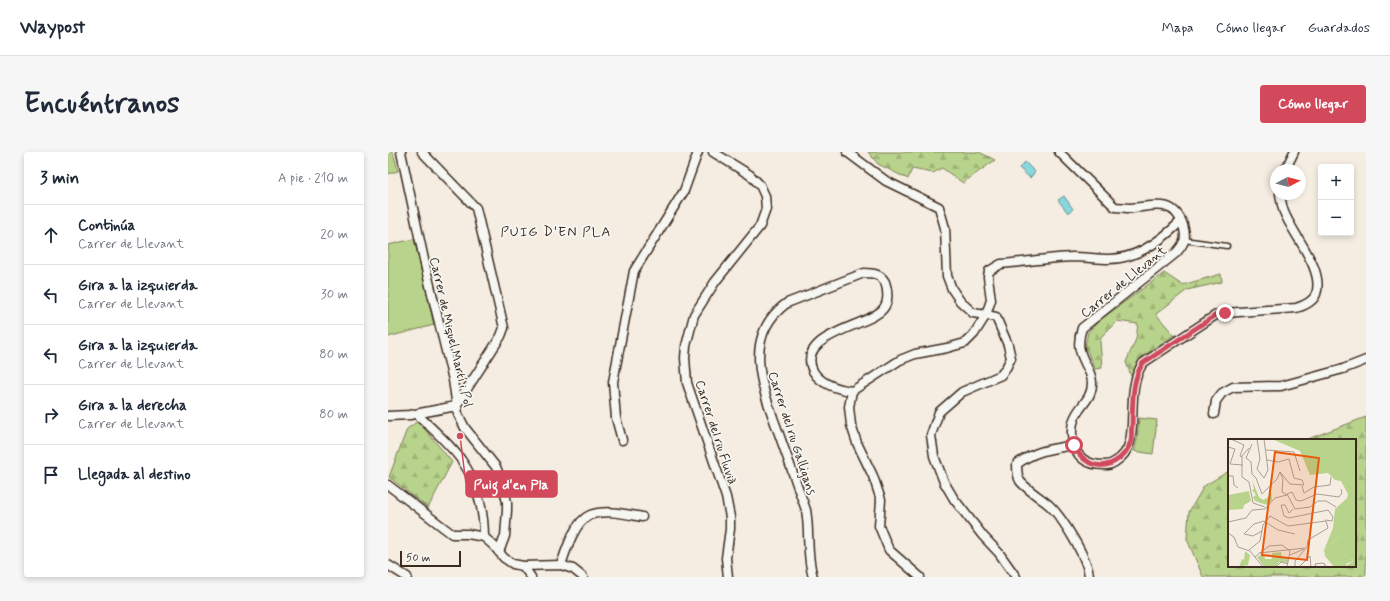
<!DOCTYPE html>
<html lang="es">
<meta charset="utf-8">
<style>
body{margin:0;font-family:Mynerve,sans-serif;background:#f6f6f7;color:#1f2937}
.controls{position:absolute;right:12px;top:12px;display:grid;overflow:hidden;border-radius:4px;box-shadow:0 2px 6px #0003}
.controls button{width:36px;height:36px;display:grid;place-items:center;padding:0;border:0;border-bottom:1px solid #e0e1e3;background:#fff;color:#1f2937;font:20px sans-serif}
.compass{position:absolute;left:882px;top:12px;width:36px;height:36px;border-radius:50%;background:#fff;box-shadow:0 2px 6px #0003;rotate:83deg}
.scale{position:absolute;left:12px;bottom:10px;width:61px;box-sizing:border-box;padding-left:4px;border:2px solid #3b2a1e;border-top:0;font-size:11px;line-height:14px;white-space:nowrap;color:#3b2a1e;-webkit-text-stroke:3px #f6f6f2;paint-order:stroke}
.stop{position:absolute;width:12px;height:12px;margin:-9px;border:3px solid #d1495b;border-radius:50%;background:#fff}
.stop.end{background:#d1495b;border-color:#fff;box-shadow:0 1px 4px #0008}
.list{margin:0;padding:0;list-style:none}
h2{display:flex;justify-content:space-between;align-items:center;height:52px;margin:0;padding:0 16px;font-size:17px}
h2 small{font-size:13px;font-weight:400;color:#747a83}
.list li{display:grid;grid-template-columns:26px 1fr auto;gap:12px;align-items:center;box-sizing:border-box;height:60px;padding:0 16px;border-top:1px solid #e0e1e3}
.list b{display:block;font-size:15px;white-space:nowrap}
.list p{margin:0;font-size:13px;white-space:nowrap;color:#747a83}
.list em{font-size:13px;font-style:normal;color:#747a83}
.icon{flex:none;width:22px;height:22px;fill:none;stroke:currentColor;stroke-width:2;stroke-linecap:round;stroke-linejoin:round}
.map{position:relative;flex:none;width:978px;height:425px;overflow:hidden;border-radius:4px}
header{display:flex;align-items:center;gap:24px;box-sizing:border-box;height:56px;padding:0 20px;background:#fff;border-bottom:1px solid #e0e1e3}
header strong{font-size:19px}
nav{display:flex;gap:22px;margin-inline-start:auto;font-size:14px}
.intro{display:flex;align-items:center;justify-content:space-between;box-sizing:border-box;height:96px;padding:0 24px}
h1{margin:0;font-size:28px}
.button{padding:10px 18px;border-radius:4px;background:#d1495b;color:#fff;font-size:14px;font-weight:700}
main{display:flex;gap:24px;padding:0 24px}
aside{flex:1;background:#fff;border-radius:4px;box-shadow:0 2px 6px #0003}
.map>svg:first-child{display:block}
.grass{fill:#b8d38b;stroke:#7a7e54}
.forest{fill:url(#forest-firs);stroke:#7a7e54}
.water{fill:url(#water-ripples);stroke:#699291}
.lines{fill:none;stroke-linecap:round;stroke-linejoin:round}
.service-casing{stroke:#3b2a1e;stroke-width:7}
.minor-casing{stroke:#3b2a1e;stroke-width:11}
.service{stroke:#f6f6f2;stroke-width:4}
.minor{stroke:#f6f6f2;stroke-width:8}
.route{stroke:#d1495b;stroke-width:5}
.labels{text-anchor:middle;stroke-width:3.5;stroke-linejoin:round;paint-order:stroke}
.street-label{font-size:13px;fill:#3b2a1e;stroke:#f6f6f2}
.neighbourhood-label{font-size:14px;letter-spacing:1px;fill:#3b2a1e;stroke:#f6f6f2}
.inset-road{fill:none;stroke:#ab9f94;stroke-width:1}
.view{fill:#e8590c;fill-opacity:0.15;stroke:#e8590c;stroke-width:2}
.inset-edge{fill:none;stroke:#3b2a1e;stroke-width:2}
.leader{fill:none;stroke:#d1495b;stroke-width:1.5}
.callout-dot{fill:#d1495b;stroke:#f6f6f2;stroke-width:1.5}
.callout{fill:#d1495b;stroke:#d1495b;stroke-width:1.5}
.callout-label{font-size:14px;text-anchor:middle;font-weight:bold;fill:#fff}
</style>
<header>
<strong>Waypost</strong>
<nav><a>Mapa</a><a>Cómo llegar</a><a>Guardados</a></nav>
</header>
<div class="intro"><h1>Encuéntranos</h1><a class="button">Cómo llegar</a></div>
<main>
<aside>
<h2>3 min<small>A pie · 210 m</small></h2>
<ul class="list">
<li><svg class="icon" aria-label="ahead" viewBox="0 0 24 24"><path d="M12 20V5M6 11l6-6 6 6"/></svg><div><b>Continúa</b><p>Carrer de Llevant</p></div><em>20 m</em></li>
<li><svg class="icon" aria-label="left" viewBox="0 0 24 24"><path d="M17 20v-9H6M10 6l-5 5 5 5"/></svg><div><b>Gira a la izquierda</b><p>Carrer de Llevant</p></div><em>30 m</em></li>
<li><svg class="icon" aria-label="left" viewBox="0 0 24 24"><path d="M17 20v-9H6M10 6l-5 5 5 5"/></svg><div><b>Gira a la izquierda</b><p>Carrer de Llevant</p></div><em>80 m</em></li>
<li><svg class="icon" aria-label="right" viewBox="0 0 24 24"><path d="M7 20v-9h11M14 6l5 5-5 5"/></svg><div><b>Gira a la derecha</b><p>Carrer de Llevant</p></div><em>80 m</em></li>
<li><svg class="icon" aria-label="arrive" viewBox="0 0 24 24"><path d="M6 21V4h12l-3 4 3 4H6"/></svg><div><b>Llegada al destino</b></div></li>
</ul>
</aside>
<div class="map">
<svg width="978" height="425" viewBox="0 0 978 425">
<defs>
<pattern id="forest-firs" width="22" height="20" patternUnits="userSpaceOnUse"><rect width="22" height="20" fill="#b8d38b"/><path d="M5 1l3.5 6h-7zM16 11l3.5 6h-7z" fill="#9fb578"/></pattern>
<pattern id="water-ripples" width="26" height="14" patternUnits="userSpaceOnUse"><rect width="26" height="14" fill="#87d8dd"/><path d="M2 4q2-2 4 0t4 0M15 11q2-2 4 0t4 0" fill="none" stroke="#75babd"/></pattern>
</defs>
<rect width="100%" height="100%" fill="#f5ede2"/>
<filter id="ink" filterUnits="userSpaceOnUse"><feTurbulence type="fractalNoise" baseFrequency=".025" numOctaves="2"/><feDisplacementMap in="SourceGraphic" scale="8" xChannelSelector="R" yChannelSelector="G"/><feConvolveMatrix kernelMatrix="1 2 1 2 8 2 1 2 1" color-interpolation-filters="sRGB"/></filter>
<g filter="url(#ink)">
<!-- grass -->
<g class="grass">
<path d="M0 0H5L10 19 0 22Z"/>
<path d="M26 87 46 173 0 185V93Z"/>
<path d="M751 266 769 268 765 302 746 299 749 288Z"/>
</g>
<!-- forest -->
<g class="forest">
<path d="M480 0H591L607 8 575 31 554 16 545 21 524 17 520 27 490 12Z"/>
<path d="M776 121 794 133 833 122 834 130 799 138 768 162 786 183 755 204 743 224 738 210 748 187 750 172 729 169 714 184 712 189 714 216 707 217 697 194 700 180 712 168Z"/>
<path d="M978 265V425H815L799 387 801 360 816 334 841 319V414H967V288H917Z"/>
<path d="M30 269 64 310 40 356 1 325 19 277Z"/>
</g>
<!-- water -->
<g class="water">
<path d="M637 10 647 20 642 26 631 16Z"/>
<path d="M676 44 685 57 680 61 670 48Z"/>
</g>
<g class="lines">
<defs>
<path id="service" d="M796 88 839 94"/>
<g id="minor">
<path d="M13 0 38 117 65 228 70 262 77 276 108 315 114 330 119 350V358L117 384 111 400"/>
<path d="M325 0 362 23 372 33 377 44 378 57 372 74 327 130 306 163 298 194 297 206 299 231 338 345 342 365V377L338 406 340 425"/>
<path d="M459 0 498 29 551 55 557 76 559 124 564 137 572 149 585 161 598 163 603 148 600 125 601 119 613 112C637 110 661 106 684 105 697 105 709 107 721 107 749 107 774 88 793 69"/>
<path d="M671 0 727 55C732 55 737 56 742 56 764 55 785 45 795 73 799 86 797 91 788 101L694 176C688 193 692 202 700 217 702 221 704 226 704 231 704 247 693 252 687 265 681 278 684 299 695 307 701 312 708 313 716 313 723 314 732 307 736 302 743 293 743 283 744 273 745 252 743 229 755 211L828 163 837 161 908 156C915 154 925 150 928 142 937 118 905 83 896 60 894 55 893 48 892 42"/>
<path d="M897 18 906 0"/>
<path d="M29 262C43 276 63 293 74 309 89 330 96 359 96 385"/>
<path d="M826 262 828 249 834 241 845 235 893 234 955 217 978 208"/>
<path d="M0 264 22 263 68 254 113 184 116 176 88 56 34 0"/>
<path d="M234 288 228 266 225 230 246 119 296 39 310 0"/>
<path d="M686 293C663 297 648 298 629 312 629 318 629 324 632 329 637 336 654 347 661 353 674 365 701 408 701 425"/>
<path d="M0 333 64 382H80L96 385 106 394 116 406 125 412 135 414 173 413 185 417 195 425"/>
<path d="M0 413 19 425"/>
<path d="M173 413C178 398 187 369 202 363 218 357 238 362 254 365"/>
<path d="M135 414 143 425"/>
<path d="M425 425C418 403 422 380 418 358 409 333 400 308 391 282 375 238 352 185 399 151L476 121C485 121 493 122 497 130 500 138 501 150 495 157 480 175 407 182 425 219 433 233 450 237 464 239"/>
<path d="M532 425 501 398 491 374 493 348 485 324 469 291 463 273 461 255 464 239 512 208 527 202 559 196 577 191 586 182 598 163 608 165 620 193 623 206 618 216 613 223 574 240 551 260 543 283 546 304 556 330 566 347 595 384 611 401 628 425"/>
</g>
</defs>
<!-- service casing -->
<use href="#service" class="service-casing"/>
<!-- minor casing -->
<use href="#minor" class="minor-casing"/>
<!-- service -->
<use href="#service" class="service"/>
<!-- minor -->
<use href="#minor" class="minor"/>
</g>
</g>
<g class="lines" filter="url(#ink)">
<!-- route -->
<path class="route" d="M686 293C689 301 695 307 702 311 719 319 738 306 743 289 744 284 743 278 744 274 745 252 743 229 755 211L828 163 837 161"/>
</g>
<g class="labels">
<!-- street labels -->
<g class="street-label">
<text transform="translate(735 129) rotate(-39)" y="5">Carrer de Llevant</text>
<text transform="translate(64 180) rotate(77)" y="5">Carrer de Miquel Martí i Pol</text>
<text transform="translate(329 280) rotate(72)" y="5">Carrer del riu Fluvià</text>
<text transform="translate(405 281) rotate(72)" y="5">Carrer del riu Galligans</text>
</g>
<!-- neighbourhood labels -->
<g class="neighbourhood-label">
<text x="168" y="84">PUIG D'EN PLA</text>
</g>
</g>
<!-- overview -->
<g transform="translate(840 287)">
<rect width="128" height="128" fill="#f5ede2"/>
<path d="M53 113 54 118 60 119V124L51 123 48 128H36L29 118 36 115 37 120H44V114Z" fill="#b8d38b"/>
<path d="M44 0H128V128L118 127 125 122 116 115 115 102 111 98 96 111 105 89 107 70 119 59 120 55 113 42 107 41 100 34 82 36 72 12ZM24 41 31 58 35 61 39 59 43 52 44 61 39 66 27 62 25 58 28 56 24 51 26 50ZM21 52 23 62 16 66 15 70 0 71V56Z" fill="#b8d38b"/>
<path d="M111 98 116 102V115L125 122 118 125 119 128H106L97 117 96 111ZM17 112 22 116 20 126 11 128 14 120 16 121Z" fill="#b8d38b"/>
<path class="inset-road" d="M3 0 16 6 12 17 14 18M29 0 32 20 29 30 36 39 40 31 36 0M24 5 18 19 23 23 24 35 28 39 34 55 49 40 52 33M0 8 7 10 2 25 15 26M21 9 14 17V38L21 43 25 64 37 68M38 11 66 13 72 32M39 21 50 23 61 20 66 39 74 41 76 46 62 45 52 33M0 37H5L6 46 10 49M74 47 76 54 86 48 102 46 103 38M108 68 98 62H90L82 68 67 70 59 55 64 53 68 61 73 62 89 55 111 58 114 54 113 50M65 70 61 74 57 66H53L56 77 61 79 100 71 105 78 104 82 97 81M0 83 18 79 24 71 37 70 47 59 59 56 54 53 55 40 52 33M34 92 25 97 16 95 26 85 36 82 50 91 67 95M0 94 6 98 10 108 22 112 35 128M21 111 32 102 35 86 42 77 60 87 98 82 100 89 80 101 79 108 67 122V128M31 114 77 109M62 116 76 110M27 118 41 107 54 106 62 112 59 128M48 128 53 123 60 125M71 128 82 117 83 128M88 128 87 125 94 124 97 125V128"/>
<path class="view" d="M47 13 91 19 79 121 34 116Z"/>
<rect width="128" height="128" class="inset-edge"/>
</g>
<!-- callouts -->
<path class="leader" d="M72 284L78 332"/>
<circle class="callout-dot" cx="72" cy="284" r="4"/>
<rect class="callout" x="78" y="319" width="91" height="26" rx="4"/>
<g class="callout-label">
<text x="123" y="337">Puig d'en Pla</text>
</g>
</svg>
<div class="controls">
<button>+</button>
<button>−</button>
</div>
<svg class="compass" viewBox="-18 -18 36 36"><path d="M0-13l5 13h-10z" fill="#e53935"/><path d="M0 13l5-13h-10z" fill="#747a83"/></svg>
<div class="scale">50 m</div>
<div class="stop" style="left:686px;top:293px"></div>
<div class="stop end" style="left:837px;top:161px"></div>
</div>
</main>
